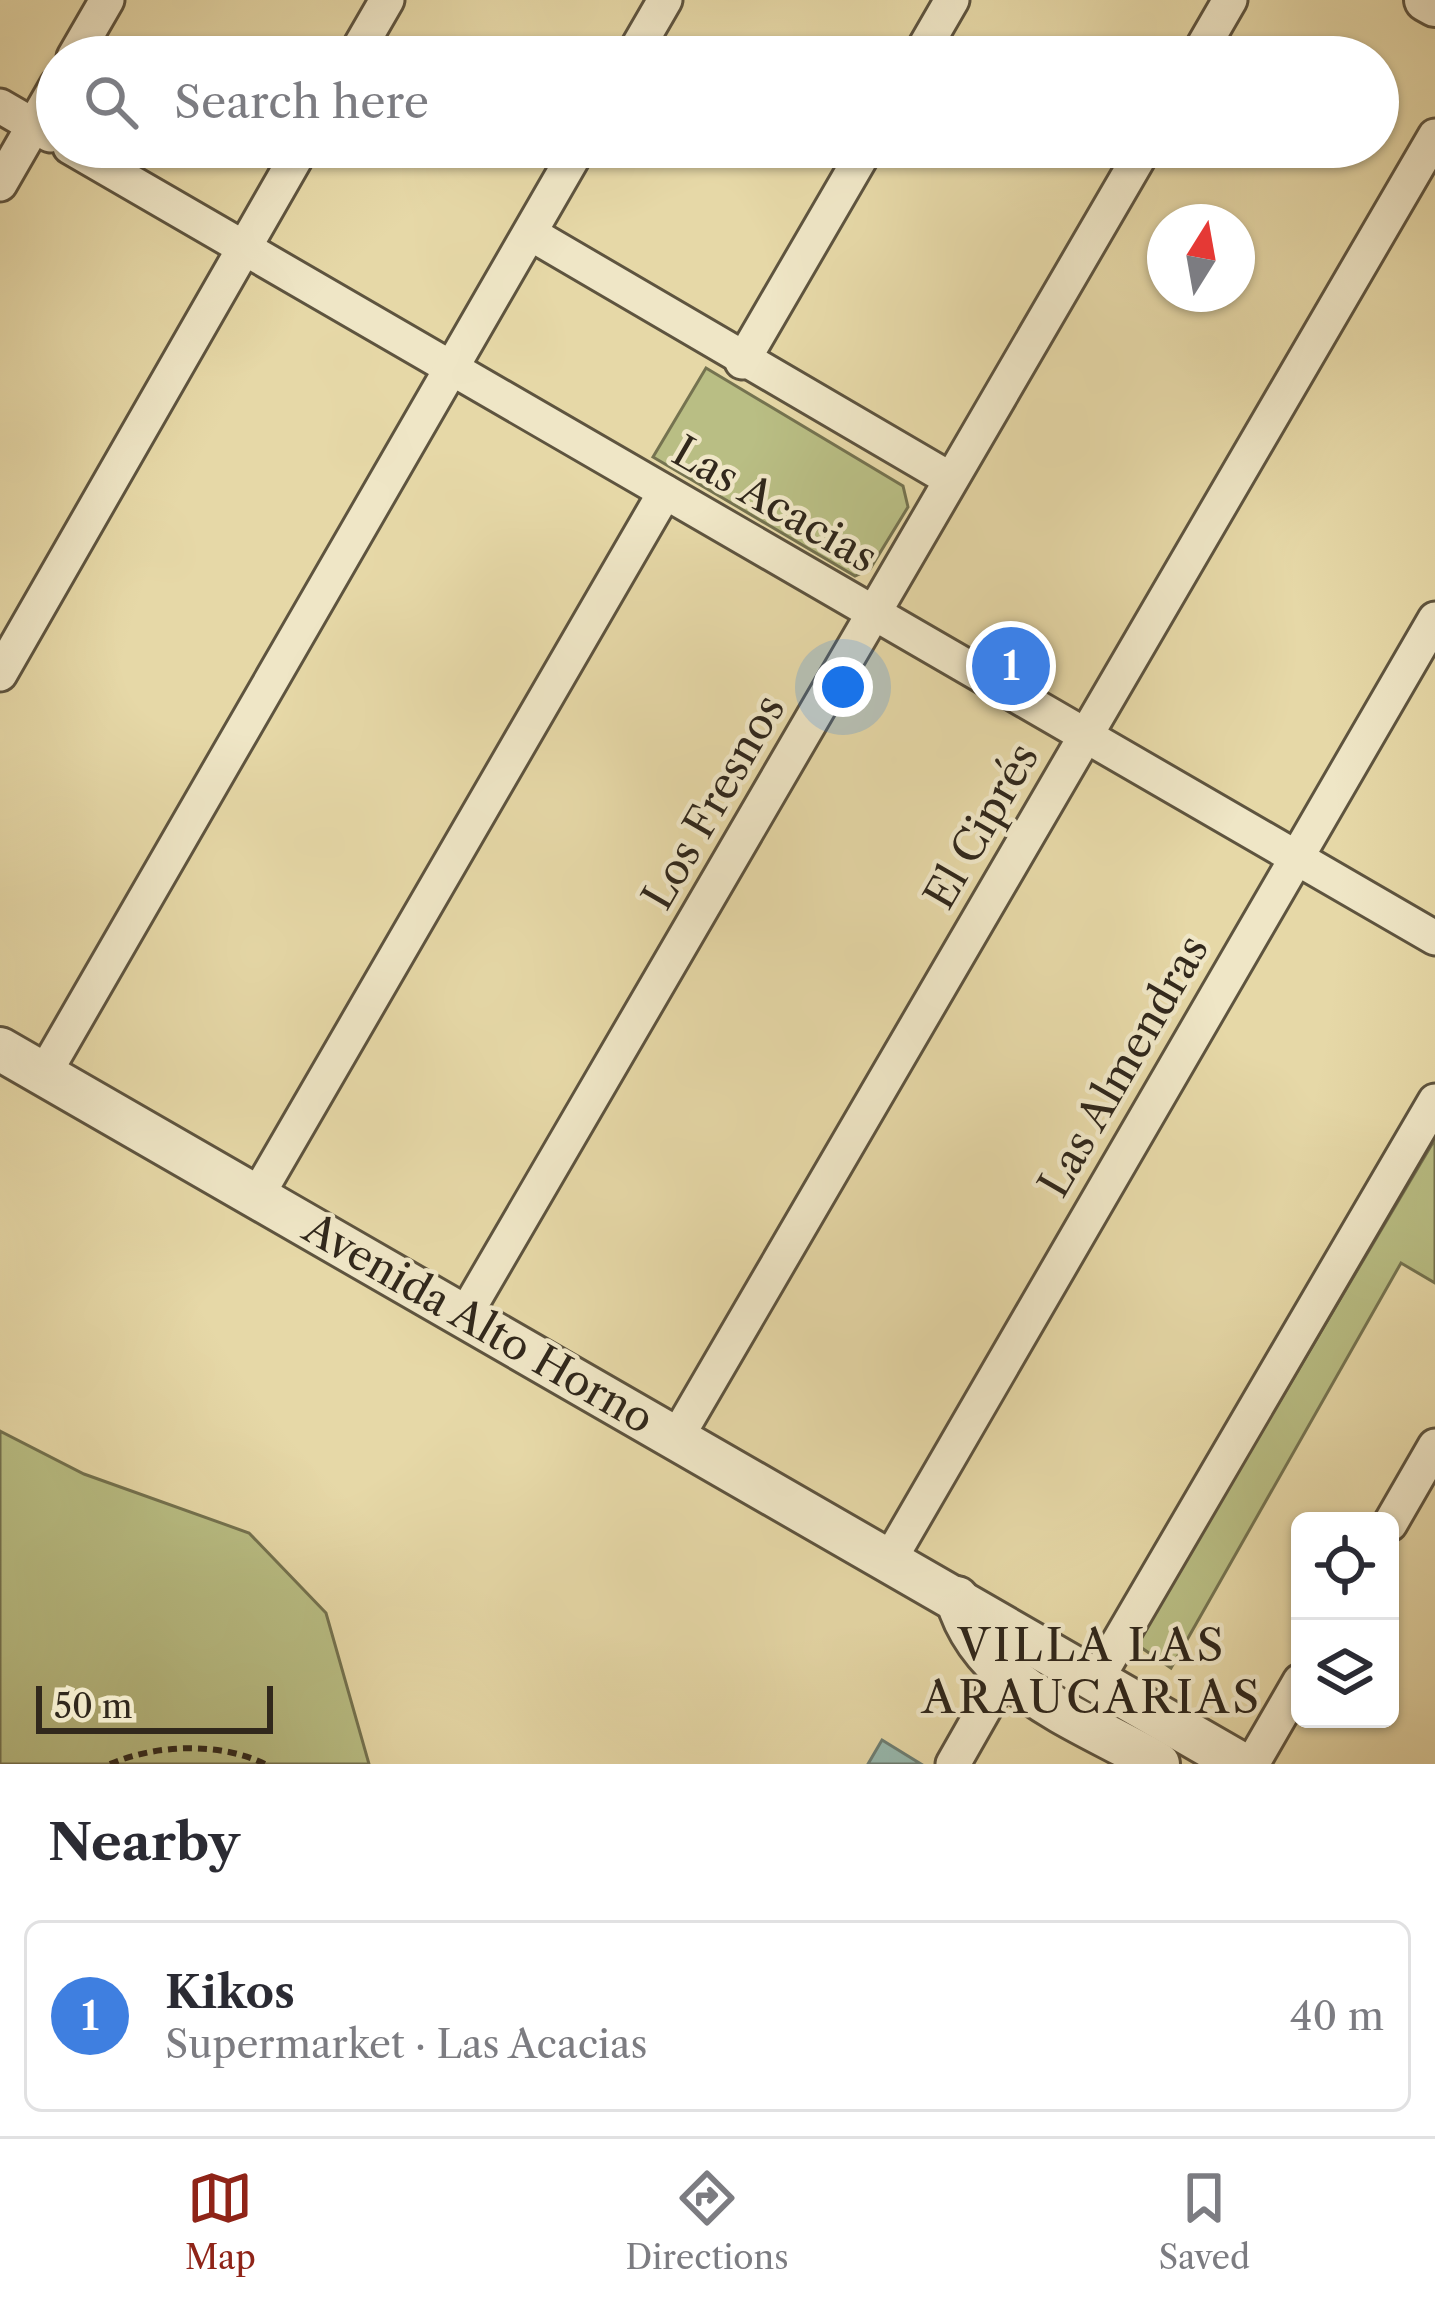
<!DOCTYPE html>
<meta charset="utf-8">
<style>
body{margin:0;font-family:"Libre Caslon Text",serif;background:#f7f7f7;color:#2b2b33}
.controls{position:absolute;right:36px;bottom:36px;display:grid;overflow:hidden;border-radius:18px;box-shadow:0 3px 9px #0004}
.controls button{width:108px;height:108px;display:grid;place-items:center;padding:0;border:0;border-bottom:3px solid #e1e1e2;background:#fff;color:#2b2b33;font:60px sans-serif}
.compass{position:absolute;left:1147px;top:204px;width:108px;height:108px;border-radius:50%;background:#fff;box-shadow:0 3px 9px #0004;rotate:11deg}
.scale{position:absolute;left:36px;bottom:30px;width:237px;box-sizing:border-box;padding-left:12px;border:6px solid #31281c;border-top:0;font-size:33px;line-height:42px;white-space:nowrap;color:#31281c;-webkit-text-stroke:9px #efe6c6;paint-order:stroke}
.you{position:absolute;left:843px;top:687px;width:42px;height:42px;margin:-30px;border:9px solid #fff;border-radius:50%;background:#1a73e8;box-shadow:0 0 0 18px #1a73e833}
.badge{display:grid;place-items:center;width:78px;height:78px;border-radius:50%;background:#8f2418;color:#fff;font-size:39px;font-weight:700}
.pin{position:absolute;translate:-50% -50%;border:6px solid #fff;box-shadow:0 3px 12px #0006}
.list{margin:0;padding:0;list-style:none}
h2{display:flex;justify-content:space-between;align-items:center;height:156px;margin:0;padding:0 48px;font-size:51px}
h2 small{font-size:39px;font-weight:400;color:#7c7c81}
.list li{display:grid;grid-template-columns:78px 1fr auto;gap:36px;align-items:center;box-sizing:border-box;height:192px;margin:0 24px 24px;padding:0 24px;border:3px solid #e1e1e2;border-radius:18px}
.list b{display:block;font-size:45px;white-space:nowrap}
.list p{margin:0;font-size:39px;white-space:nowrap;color:#7c7c81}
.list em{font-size:39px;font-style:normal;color:#7c7c81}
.icon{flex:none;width:66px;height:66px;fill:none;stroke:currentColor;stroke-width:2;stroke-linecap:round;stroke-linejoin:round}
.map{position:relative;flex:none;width:1435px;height:1764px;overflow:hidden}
.search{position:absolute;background:#fff;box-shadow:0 3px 9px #0004;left:36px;right:36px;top:36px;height:132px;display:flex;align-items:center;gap:30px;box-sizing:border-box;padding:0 42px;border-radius:66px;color:#7c7c81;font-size:45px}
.sheet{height:372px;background:#fff}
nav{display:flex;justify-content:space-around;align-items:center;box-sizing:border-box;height:168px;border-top:3px solid #e1e1e2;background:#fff;font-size:33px;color:#7c7c81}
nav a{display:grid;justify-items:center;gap:6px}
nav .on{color:#8f2418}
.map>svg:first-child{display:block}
.green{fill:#b9be84;stroke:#757350;stroke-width:3}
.water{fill:#97b9ae;stroke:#6e7f74;stroke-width:3}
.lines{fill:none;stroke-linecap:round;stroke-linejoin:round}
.minor-casing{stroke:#5e543f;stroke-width:39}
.tertiary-casing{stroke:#5e543f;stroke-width:48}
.path{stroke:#31281c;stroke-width:6;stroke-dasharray:9 6;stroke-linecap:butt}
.minor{stroke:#efe6c6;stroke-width:33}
.tertiary{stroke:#efe6c6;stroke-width:42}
.labels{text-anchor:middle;stroke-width:9;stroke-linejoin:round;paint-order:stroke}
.street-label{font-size:42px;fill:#31281c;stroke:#efe6c6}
.neighbourhood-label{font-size:45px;letter-spacing:3px;fill:#31281c;stroke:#efe6c6}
</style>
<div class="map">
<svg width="1435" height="1764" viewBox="0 0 1435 1764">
<rect width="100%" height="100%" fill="#e6d8a7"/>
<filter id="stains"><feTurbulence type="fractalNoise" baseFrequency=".00167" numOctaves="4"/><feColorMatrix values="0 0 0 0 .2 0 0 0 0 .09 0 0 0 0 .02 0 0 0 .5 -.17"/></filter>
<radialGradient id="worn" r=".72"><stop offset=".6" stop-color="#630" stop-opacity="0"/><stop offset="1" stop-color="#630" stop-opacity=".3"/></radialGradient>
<!-- green -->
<g class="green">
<path d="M706 368 903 486 908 507 870 569 855 576 653 457Z"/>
<path d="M1435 1139V1283L1401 1263 1171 1668 1136 1644Z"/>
<path d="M0 1431 84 1474 249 1533 326 1613 369 1764H0Z"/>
</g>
<!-- water -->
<path class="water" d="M882 1740 921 1764H868Z"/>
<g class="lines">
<defs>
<g id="minor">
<path d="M74 57 107 0"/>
<path d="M354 57 387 0"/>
<path d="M632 57 665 0"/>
<path d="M919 57 952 0"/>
<path d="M1197 57 1230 0"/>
<path d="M0 106 50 135"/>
<path d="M70 147 1435 938"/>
<path d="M0 184 57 85"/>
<path d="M533 235 950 479"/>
<path d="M742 362 867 147"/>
<path d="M0 674 302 147"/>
<path d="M44 1074 579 147"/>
<path d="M257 1196 665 492"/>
<path d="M465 1315 1145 147"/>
<path d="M677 1437 1435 136"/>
<path d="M1390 1524 1435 1446"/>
<path d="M890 1559 1435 619"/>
<path d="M1097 1679 1435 1101"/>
<path d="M953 1764 1015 1655"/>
<path d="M1252 1764 1300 1681"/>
</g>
<g id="tertiary">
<path d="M1426 0 1435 5"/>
<path d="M0 1049 1241 1764"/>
<path d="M957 1598C981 1687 1085 1721 1158 1764"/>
</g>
</defs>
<!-- minor casing -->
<use href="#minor" class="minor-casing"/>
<!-- tertiary casing -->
<use href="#tertiary" class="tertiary-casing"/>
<!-- path -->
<path class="path" d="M110 1764C157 1744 220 1742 265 1764"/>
<!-- minor -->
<use href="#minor" class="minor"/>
<!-- tertiary -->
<use href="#tertiary" class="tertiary"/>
</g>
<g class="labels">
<!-- street labels -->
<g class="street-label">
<text transform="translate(775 504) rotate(30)" y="15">Las Acacias</text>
<text transform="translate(713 802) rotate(-60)" y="15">Los Fresnos</text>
<text transform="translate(981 826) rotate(-60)" y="15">El Ciprés</text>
<text transform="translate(1123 1066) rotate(-60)" y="15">Las Almendras</text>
<text transform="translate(479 1323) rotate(30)" y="15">Avenida Alto Horno</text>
</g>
<!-- neighbourhood labels -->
<g class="neighbourhood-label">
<text x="1092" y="1661">VILLA LAS<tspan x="1092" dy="52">ARAUCARIAS</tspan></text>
</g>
</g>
<rect width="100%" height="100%" filter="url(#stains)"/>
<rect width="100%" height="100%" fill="url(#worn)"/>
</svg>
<div class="controls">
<button><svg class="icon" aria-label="locate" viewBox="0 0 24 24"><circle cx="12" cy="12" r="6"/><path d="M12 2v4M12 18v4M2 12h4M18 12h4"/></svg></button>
<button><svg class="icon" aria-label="layers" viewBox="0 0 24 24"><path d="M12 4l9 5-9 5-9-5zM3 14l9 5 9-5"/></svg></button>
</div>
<svg class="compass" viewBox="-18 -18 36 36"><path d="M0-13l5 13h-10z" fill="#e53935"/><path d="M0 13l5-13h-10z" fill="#7c7c81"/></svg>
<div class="scale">50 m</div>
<div class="you"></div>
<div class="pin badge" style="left:1011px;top:666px;background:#3f7fe0">1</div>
<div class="search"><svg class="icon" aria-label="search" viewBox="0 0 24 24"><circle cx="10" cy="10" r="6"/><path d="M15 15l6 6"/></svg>Search here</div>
</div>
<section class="sheet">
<h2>Nearby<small></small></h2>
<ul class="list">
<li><span class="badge" style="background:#3f7fe0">1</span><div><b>Kikos</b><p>Supermarket · Las Acacias</p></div><em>40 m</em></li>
</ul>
</section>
<nav>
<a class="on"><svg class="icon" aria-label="map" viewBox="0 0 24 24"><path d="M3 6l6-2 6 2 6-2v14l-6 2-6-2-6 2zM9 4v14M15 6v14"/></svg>Map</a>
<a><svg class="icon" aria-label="directions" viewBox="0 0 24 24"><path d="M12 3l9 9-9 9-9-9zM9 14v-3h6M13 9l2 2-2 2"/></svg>Directions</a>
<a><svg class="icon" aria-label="saved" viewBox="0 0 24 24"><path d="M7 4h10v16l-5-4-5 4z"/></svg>Saved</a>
</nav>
